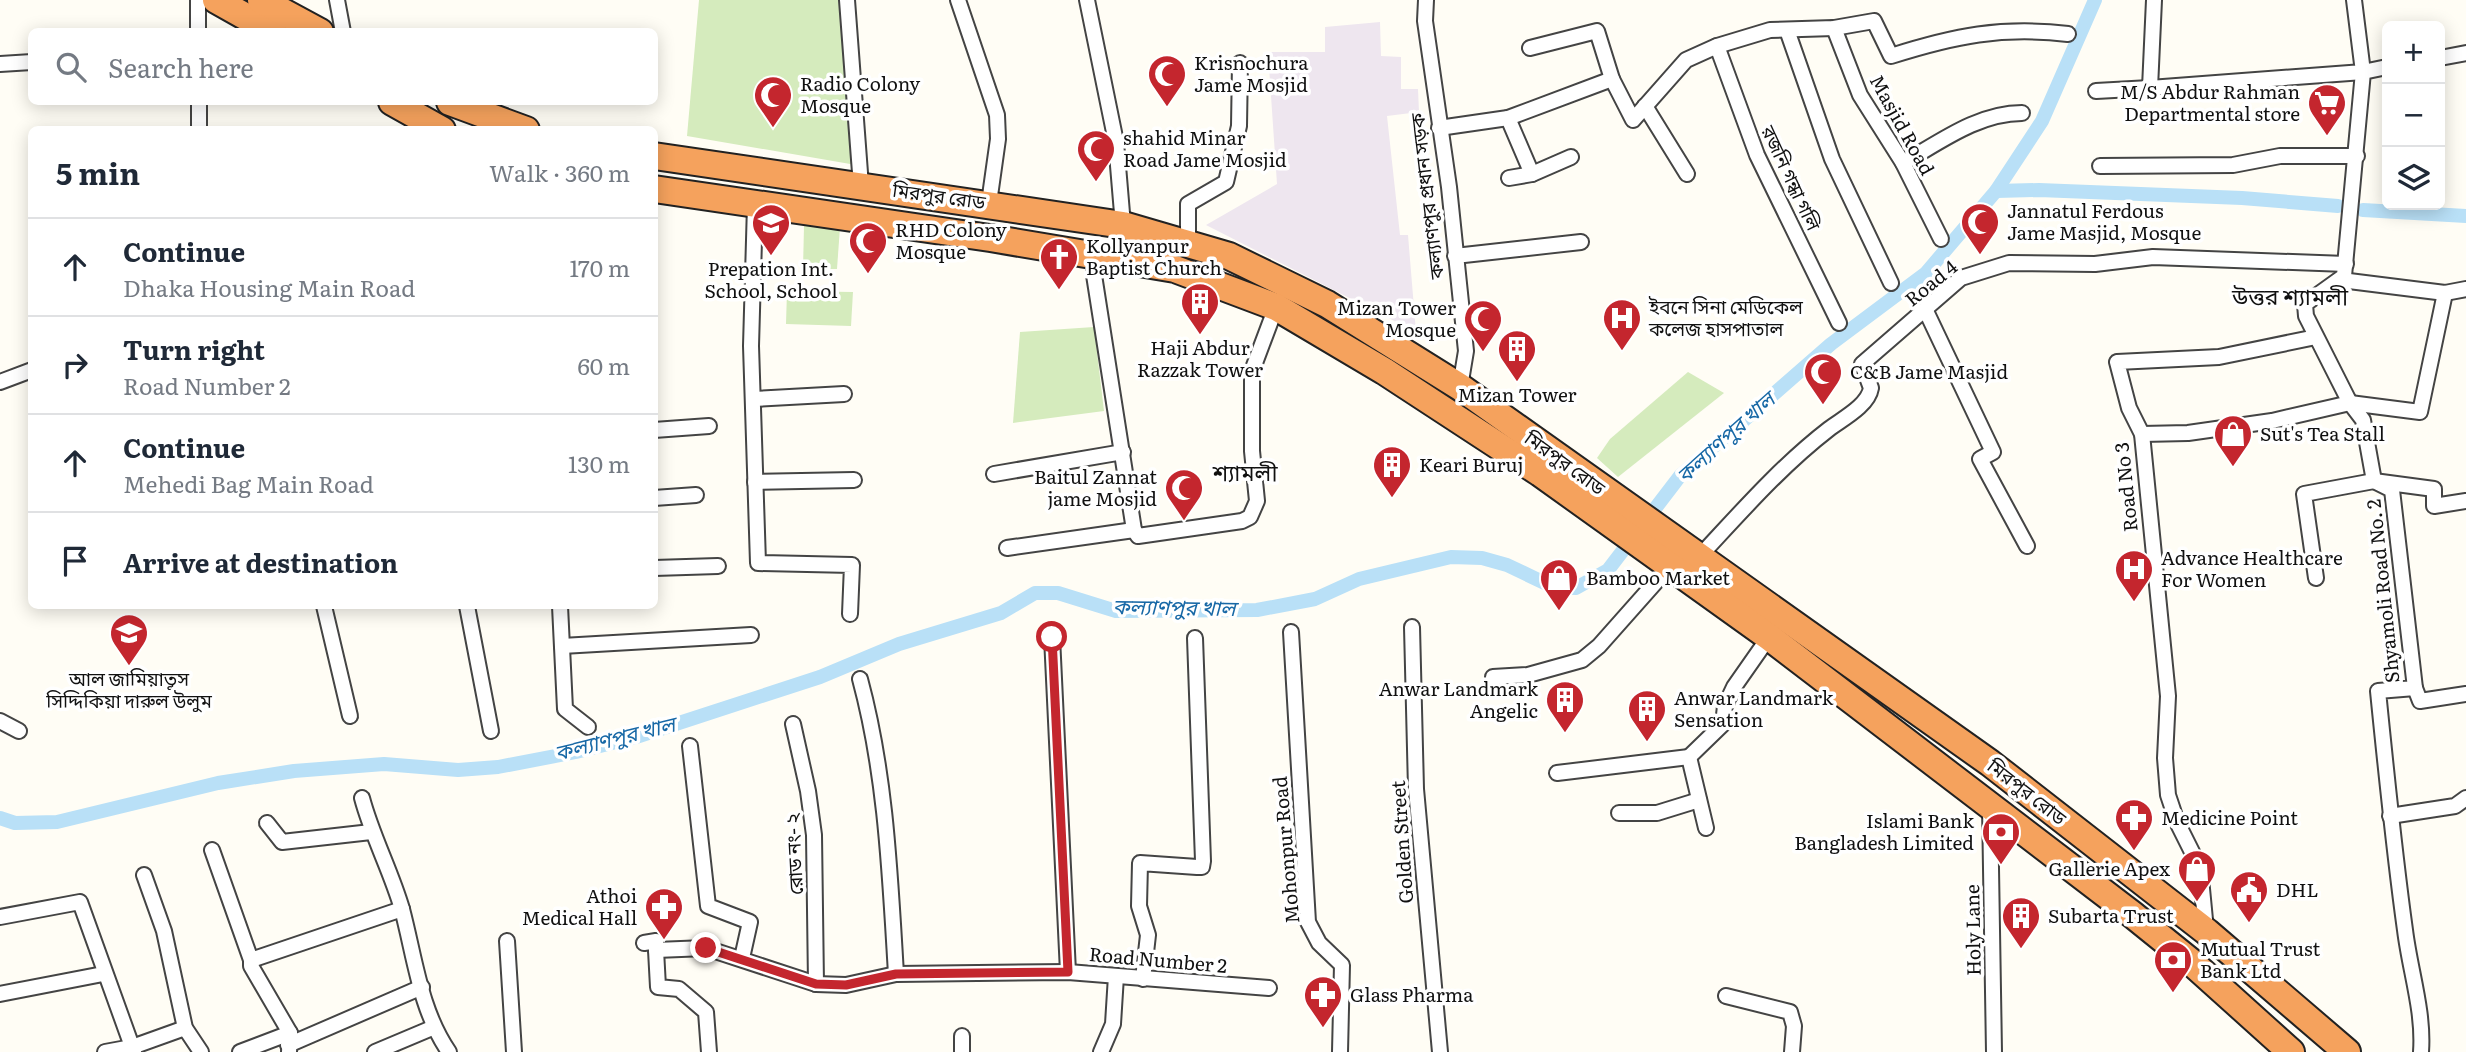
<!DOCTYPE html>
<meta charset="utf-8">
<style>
body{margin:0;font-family:Literata,"Noto Sans Bengali",serif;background:#f6f6f7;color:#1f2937}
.controls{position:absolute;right:21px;top:21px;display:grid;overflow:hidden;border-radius:10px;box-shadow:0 4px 18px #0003}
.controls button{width:63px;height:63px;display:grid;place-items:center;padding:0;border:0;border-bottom:2px solid #e0e1e3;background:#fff;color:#1f2937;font:35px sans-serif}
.stop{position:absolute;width:21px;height:21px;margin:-16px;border:5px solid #c4262e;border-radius:50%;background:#fff}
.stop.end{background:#c4262e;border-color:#fff;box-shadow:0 2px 7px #0008}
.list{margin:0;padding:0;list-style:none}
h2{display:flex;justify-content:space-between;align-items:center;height:91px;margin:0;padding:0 28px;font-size:30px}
h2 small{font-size:23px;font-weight:400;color:#747a83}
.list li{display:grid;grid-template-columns:46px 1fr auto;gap:21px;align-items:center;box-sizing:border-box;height:98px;padding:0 28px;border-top:2px solid #e0e1e3}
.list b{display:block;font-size:26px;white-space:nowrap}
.list p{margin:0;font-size:23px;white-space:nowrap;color:#747a83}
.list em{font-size:23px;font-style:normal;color:#747a83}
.icon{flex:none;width:38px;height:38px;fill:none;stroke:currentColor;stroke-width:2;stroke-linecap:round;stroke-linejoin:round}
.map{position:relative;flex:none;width:2466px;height:1052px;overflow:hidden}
.search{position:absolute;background:#fff;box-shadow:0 4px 18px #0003;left:28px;top:28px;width:630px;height:77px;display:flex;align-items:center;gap:18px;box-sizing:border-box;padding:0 24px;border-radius:10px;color:#747a83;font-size:26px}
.panel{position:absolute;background:#fff;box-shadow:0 4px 18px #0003;left:28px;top:126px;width:630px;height:483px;border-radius:10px}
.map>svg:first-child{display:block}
.industrial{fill:#eee6ef}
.green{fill:#d5ebbd}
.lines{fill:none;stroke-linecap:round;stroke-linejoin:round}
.canal{stroke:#b9e0f7;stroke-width:14}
.street-casing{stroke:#444;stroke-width:18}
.highway-casing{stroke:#222;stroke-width:30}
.street{stroke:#fff;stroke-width:14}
.highway{stroke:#f5a25d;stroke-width:26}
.route{stroke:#c4262e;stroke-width:9}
.labels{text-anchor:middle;stroke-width:7;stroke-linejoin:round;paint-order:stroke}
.poi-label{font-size:19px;fill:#111;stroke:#fff;text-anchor:start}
.street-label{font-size:19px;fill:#111;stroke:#fff}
.water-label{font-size:21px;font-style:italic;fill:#1768a6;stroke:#fff}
.quarter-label{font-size:23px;fill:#111;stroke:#fff}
</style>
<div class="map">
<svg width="2466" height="1052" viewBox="0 0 2466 1052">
<rect width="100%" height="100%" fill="#fffdf5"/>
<!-- industrial -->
<path class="industrial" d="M1380 22 1381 56 1401 57V89H1418L1419 112 1387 116 1400 235H1408L1416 332 1206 225 1277 184 1268 52H1325V27Z"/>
<!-- green -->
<g class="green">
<path d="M699 0H842L856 165 687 136Z"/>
<path d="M804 226 840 227 837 269H803Z"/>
<path d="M787 291 853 292 851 326 786 324Z"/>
<path d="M1094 327 1104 411 1013 423 1020 332Z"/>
<path d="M1688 372 1724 393 1618 477 1597 458 1610 439Z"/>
</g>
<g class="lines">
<!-- canal -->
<g class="canal">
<path d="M1996 191 2039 190 2242 198 2338 206"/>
<path d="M2363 210 2466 216"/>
<path d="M0 818 15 823 57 822 218 783 294 771 384 764 458 770 498 767 576 752 636 737 820 677 899 644 1001 613 1035 593H1058L1116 611 1257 610 1315 599 1359 579 1451 557 1482 558 1507 565 1553 587 1576 588 1608 570 1680 476 1831 344 1926 273 1996 191 2042 121 2095 0"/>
</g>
<defs>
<g id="street">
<path d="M337 0 343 32"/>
<path d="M847 0 861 186"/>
<path d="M958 0 997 115 998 139 989 203"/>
<path d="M1087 0 1116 142 1123 225"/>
<path d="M1426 0 1425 21 1449 187 1466 351 1460 387"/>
<path d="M2154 0 2150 88 2363 72 2354 0"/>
<path d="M1834 28 1860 95 1903 163 1941 239"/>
<path d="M1787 30 1832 159 1891 283"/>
<path d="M198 32V0"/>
<path d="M1717 46 1757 155 1839 323"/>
<path d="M1530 48 1597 31 1612 79"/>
<path d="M2440 58 2466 53"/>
<path d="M0 64 32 62"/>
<path d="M2387 67 2363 72 2344 276 2305 304 2306 316 2350 403 2363 420 2374 481 2392 490 2415 688 2378 691C2386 771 2394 851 2405 930 2410 971 2424 1011 2421 1052"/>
<path d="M2096 91 2150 88"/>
<path d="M199 102V130"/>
<path d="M1645 106 1687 174"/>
<path d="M1508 118 1532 174"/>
<path d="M1439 128 1508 118 1612 79 1633 120 1686 60 1717 46 1770 30 1834 28 1874 21 1891 56C1954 36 2002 26 2068 34"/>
<path d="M1903 163C1940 142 1978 113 2022 113"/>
<path d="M2100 166 2233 165 2280 156H2357"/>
<path d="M1509 178 1532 174 1571 157"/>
<path d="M755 205 751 346 758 563 852 565 850 614"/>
<path d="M1188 242V204L1226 182 1239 126 1240 63"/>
<path d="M1095 255 1094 275 1134 530 1138 536 1242 521 1250 517 1257 501 1252 451V371L1276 307"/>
<path d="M1455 256 1581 242"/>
<path d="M2341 280 2445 293 2466 289"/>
<path d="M1926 311 1993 452 1980 459 2027 546"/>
<path d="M0 382 32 370"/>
<path d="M753 399 844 394"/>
<path d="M654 430 709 426"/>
<path d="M2142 434 2188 433 2272 421 2350 403 2420 412 2445 293"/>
<path d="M994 474 1123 452"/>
<path d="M755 482 854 480"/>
<path d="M654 498 696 495"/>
<path d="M1007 548 1134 530"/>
<path d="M1699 557C1741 512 1781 466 1829 429 1842 419 1868 406 1871 388L1862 364 1961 278 2009 263 2095 264 2153 257 2346 264"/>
<path d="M654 568 718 566"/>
<path d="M2316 578 2304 494 2374 481 2434 489V506L2466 501"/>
<path d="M324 606 350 716"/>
<path d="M467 606 491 731"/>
<path d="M560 606 565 709 588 727"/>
<path d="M1412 627 1416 789 1440 1052"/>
<path d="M1291 632 1308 922 1319 943 1342 965 1340 1052"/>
<path d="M1052 637 1068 972"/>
<path d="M562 646 751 635"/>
<path d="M1493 677 1528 675 1582 660 1599 646 1670 566"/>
<path d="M860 679C886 775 890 875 896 974"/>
<path d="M2415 688 2420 701 2466 694"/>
<path d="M0 721 19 731"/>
<path d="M793 724 808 791 814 835 816 984"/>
<path d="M690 746 708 906 750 922 742 958"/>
<path d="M1689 757 1723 724 1725 706 1734 687 1769 637"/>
<path d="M1689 757 1706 828"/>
<path d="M1557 773 1689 757"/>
<path d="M362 798C372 836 391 871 402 909 415 958 420 1010 449 1052"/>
<path d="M1990 807 1994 1052"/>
<path d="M1619 813H1657L1699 800"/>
<path d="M2390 816 2455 806 2466 798"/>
<path d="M267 823 282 842 371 832"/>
<path d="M212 850 251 960V966L290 1033 289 1052"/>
<path d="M144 875 164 931 185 1028 201 1052"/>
<path d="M0 917 80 902 134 1052"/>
<path d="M2206 930 2200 868 2177 822 2168 795 2165 758 2168 696 2142 434 2129 408 2117 362 2219 357 2316 337"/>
<path d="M507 941 514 1052"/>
<path d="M644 943 656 941V950L706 948 816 984 846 985 896 974 1068 972 1269 988"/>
<path d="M656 950 658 987 679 989 706 1012 709 1052"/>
<path d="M251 960 402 909"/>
<path d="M1143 979 1148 935 1139 906 1140 863 1197 867H1202L1203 861 1195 638"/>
<path d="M0 994 103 974"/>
<path d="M1726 996 1790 1012 1794 1026 1792 1052"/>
<path d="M962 1036V1052"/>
<path d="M288 1045 422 987"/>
<path d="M105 1052 132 1047 185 1028"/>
<path d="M240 1052 290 1033"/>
<path d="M375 1052 432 1028"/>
<path d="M1101 1052 1113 1024 1116 976"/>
</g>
<g id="highway">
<path d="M216 0 273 32"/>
<path d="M261 0 320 32"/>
<path d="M392 102 442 130"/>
<path d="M450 102 526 130"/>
<path d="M654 156 1123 225 1229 256 1327 304 1460 387 1990 763 2207 932 2347 1052"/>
<path d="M654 189 990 238 1175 269 1276 307 1384 371 1540 473 1769 637 2133 915 2190 961 2291 1052"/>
</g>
</defs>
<!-- street casing -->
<use href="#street" class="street-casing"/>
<!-- highway casing -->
<use href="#highway" class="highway-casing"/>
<!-- street -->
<use href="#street" class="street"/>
<!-- highway -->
<use href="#highway" class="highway"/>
</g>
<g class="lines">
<!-- route -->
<path class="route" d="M706 948 816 984 846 985 896 974 1068 972 1052 637"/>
</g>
<!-- icons -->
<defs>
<symbol id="mosque-pin" viewBox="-11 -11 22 30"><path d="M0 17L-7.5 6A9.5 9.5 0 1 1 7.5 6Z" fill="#c4262e" stroke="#fff"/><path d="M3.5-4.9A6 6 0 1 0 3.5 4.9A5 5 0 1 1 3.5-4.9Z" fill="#fff"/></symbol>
<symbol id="supermarket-pin" viewBox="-11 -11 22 30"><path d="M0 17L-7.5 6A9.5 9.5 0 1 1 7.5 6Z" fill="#c4262e" stroke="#fff"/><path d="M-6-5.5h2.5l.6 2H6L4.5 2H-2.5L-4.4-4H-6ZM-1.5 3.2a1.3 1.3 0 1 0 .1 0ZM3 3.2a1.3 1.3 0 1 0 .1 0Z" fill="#fff"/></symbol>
<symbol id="school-pin" viewBox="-11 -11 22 30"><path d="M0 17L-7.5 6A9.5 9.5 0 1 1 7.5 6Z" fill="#c4262e" stroke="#fff"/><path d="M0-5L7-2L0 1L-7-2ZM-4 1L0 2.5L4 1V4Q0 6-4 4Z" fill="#fff"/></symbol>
<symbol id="church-pin" viewBox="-11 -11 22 30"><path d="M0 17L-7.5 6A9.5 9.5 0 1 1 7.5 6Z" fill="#c4262e" stroke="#fff"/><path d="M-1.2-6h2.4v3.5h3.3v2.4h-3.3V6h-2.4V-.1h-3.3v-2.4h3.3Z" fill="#fff"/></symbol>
<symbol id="building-pin" viewBox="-11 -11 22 30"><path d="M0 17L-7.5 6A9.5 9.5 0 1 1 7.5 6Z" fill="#c4262e" stroke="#fff"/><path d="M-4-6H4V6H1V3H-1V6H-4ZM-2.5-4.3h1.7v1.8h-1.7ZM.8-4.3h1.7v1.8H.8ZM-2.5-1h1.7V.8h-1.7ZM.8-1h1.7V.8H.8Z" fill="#fff"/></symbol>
<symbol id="hospital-pin" viewBox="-11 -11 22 30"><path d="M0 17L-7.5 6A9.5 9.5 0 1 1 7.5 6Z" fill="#c4262e" stroke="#fff"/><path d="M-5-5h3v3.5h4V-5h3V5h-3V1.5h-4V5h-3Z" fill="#fff"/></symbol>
<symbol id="shop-pin" viewBox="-11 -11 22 30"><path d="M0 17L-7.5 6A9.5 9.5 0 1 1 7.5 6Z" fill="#c4262e" stroke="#fff"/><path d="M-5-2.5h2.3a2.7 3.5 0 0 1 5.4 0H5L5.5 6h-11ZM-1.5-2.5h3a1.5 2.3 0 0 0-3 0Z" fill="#fff"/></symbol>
<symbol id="university-pin" viewBox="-11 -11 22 30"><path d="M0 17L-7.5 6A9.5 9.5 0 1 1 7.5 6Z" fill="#c4262e" stroke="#fff"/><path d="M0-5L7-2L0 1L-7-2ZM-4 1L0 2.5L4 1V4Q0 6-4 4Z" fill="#fff"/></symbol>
<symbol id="pharmacy-pin" viewBox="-11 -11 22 30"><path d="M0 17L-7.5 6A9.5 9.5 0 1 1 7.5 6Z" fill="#c4262e" stroke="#fff"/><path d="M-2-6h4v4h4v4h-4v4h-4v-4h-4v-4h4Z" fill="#fff"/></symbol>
<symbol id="bank-pin" viewBox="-11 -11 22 30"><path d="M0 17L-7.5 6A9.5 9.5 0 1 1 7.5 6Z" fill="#c4262e" stroke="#fff"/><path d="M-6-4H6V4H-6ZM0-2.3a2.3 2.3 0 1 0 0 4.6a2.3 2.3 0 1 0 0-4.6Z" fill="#fff"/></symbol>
<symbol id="civic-pin" viewBox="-11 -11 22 30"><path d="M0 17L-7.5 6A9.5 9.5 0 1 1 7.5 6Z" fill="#c4262e" stroke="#fff"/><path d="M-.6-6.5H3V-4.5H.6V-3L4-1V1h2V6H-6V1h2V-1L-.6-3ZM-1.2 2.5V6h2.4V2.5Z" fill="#fff"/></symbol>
</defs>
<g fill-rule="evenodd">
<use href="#mosque-pin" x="1145" y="52" width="44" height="60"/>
<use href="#mosque-pin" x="751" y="73" width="44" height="60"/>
<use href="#supermarket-pin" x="2305" y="81" width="44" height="60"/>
<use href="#mosque-pin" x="1074" y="127" width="44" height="60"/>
<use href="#mosque-pin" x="1958" y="200" width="44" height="60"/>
<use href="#school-pin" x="749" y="201" width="44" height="60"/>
<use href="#mosque-pin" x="846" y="219" width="44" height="60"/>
<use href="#church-pin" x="1037" y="235" width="44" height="60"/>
<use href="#building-pin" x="1178" y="280" width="44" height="60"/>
<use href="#hospital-pin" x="1600" y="296" width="44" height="60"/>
<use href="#mosque-pin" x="1461" y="297" width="44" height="60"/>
<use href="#building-pin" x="1495" y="327" width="44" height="60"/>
<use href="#mosque-pin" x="1801" y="350" width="44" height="60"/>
<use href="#shop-pin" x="2211" y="412" width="44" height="60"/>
<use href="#building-pin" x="1370" y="443" width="44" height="60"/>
<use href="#mosque-pin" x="1162" y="466" width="44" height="60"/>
<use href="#hospital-pin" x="2112" y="547" width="44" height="60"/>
<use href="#shop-pin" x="1537" y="556" width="44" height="60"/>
<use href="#university-pin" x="107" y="611" width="44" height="60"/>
<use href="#building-pin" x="1543" y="678" width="44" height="60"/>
<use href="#building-pin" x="1625" y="687" width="44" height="60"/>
<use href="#pharmacy-pin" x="2112" y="796" width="44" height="60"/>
<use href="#bank-pin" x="1979" y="810" width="44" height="60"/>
<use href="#shop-pin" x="2175" y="847" width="44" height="60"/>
<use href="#civic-pin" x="2227" y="868" width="44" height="60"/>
<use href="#pharmacy-pin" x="642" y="885" width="44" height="60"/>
<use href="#building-pin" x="1999" y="894" width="44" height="60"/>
<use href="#bank-pin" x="2151" y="938" width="44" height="60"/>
<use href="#pharmacy-pin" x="1301" y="973" width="44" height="60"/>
</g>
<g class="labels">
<!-- poi labels -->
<g class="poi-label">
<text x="1194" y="70">Krisnochura<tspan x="1194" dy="22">Jame Mosjid</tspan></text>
<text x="800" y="91">Radio Colony<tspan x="800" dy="22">Mosque</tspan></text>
<text x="2300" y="99" text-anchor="end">M/S Abdur Rahman<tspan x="2300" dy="22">Departmental store</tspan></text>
<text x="1123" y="145">shahid Minar<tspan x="1123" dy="22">Road Jame Mosjid</tspan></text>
<text x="2007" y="218">Jannatul Ferdous<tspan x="2007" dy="22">Jame Masjid, Mosque</tspan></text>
<text x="895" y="237">RHD Colony<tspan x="895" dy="22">Mosque</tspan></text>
<text x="1086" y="253">Kollyanpur<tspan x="1086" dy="22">Baptist Church</tspan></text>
<text x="771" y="276" text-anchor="middle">Prepation Int.<tspan x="771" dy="22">School, School</tspan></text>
<text x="1649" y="314">ইবনে সিনা মেডিকেল<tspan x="1649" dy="22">কলেজ হাসপাতাল</tspan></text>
<text x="1456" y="315" text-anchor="end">Mizan Tower<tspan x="1456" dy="22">Mosque</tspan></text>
<text x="1200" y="355" text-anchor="middle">Haji Abdur<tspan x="1200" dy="22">Razzak Tower</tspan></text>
<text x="1850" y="379">C&amp;B Jame Masjid</text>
<text x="1517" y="402" text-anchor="middle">Mizan Tower</text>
<text x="2260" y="441">Sut's Tea Stall</text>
<text x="1419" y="472">Keari Buruj</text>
<text x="1157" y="484" text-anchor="end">Baitul Zannat<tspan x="1157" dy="22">jame Mosjid</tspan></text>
<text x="2161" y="565">Advance Healthcare<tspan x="2161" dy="22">For Women</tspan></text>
<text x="1586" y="585">Bamboo Market</text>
<text x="129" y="686" text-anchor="middle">আল জামিয়াতুস<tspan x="129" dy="22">সিদ্দিকিয়া দারুল উলুম</tspan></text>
<text x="1538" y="696" text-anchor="end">Anwar Landmark<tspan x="1538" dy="22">Angelic</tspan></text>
<text x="1674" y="705">Anwar Landmark<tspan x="1674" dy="22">Sensation</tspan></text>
<text x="2161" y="825">Medicine Point</text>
<text x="1974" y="828" text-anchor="end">Islami Bank<tspan x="1974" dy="22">Bangladesh Limited</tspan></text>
<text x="2170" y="876" text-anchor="end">Gallerie Apex</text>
<text x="2276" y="897">DHL</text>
<text x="637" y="903" text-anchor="end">Athoi<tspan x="637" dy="22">Medical Hall</tspan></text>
<text x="2048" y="923">Subarta Trust</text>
<text x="2200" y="956">Mutual Trust<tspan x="2200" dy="22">Bank Ltd</tspan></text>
<text x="1350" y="1002">Glass Pharma</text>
</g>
<!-- street labels -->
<g class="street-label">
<text transform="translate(1902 125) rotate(61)" y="7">Masjid Road</text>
<text transform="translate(1791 178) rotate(65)" y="7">রজনি গন্ধা গলি</text>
<text transform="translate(939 196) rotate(8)" y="7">মিরপুর রোড</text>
<text transform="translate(1427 196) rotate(-97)" y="7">কল্যাণপুর প্রধান সড়ক</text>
<text transform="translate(1931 283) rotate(-39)" y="7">Road 4</text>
<text transform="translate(1565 463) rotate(36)" y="7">মিরপুর রোড</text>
<text transform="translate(2126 487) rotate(-96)" y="7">Road No 3</text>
<text transform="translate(2383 591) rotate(-96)" y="7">Shyamoli Road No. 2</text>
<text transform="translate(2027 792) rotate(38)" y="7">মিরপুর রোড</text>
<text transform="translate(1402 842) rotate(-94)" y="7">Golden Street</text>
<text transform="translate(1286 850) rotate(-95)" y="7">Mohonpur Road</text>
<text transform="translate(794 854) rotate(-93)" y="7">রোড নং- ২</text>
<text transform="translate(1973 930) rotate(-91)" y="7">Holy Lane</text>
<text transform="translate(1158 960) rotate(5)" y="7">Road Number 2</text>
</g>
<!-- water labels -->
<g class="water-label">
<text transform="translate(1726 438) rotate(-42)" y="7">কল্যাণপুর খাল</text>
<text transform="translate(1174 608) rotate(1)" y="7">কল্যাণপুর খাল</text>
<text transform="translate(615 739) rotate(-14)" y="7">কল্যাণপুর খাল</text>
</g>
<!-- quarter labels -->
<g class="quarter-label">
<text x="2290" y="305">উত্তর শ্যামলী</text>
<text x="1245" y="481">শ্যামলী</text>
</g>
</g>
</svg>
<div class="controls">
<button>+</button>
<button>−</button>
<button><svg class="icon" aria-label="layers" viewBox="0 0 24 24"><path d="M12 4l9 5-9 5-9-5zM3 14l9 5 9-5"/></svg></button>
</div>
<div class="stop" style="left:1052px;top:637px"></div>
<div class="stop end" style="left:706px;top:948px"></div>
<div class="search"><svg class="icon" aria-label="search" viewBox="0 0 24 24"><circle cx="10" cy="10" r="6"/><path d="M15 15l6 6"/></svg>Search here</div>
<section class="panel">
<h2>5 min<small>Walk · 360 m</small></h2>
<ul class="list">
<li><svg class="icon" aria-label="ahead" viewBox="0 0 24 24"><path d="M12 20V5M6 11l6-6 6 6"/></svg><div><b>Continue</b><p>Dhaka Housing Main Road</p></div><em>170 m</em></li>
<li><svg class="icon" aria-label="right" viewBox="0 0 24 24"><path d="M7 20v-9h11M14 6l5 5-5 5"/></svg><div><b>Turn right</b><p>Road Number 2</p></div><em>60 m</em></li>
<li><svg class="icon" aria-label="ahead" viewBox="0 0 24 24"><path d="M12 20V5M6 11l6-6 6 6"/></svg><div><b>Continue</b><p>Mehedi Bag Main Road</p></div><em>130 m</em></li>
<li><svg class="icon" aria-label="arrive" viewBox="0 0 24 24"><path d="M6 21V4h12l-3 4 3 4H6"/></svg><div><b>Arrive at destination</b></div></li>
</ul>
</section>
</div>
